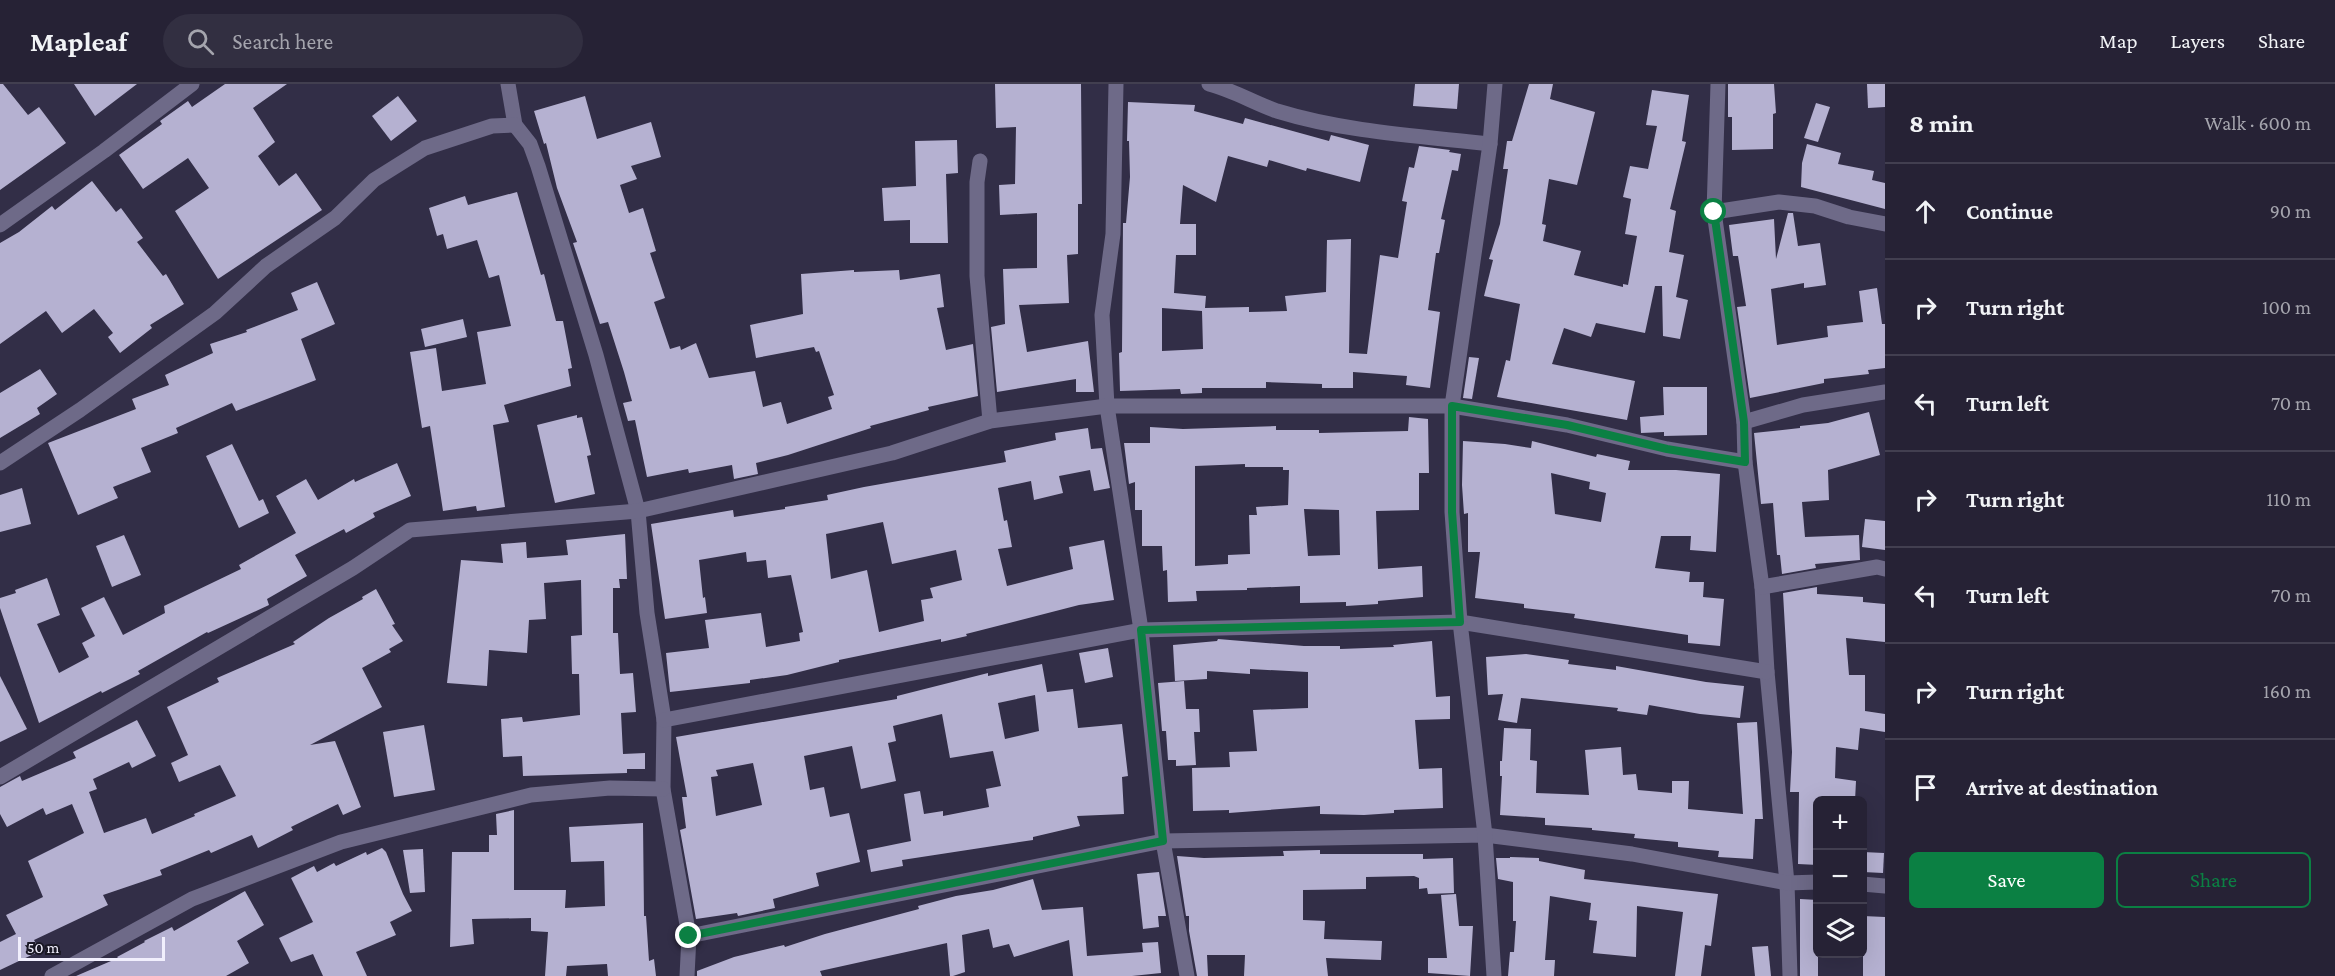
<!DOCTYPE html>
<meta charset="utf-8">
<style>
body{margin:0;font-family:"Crimson Pro",serif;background:#322f41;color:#f1f3f6}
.controls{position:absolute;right:18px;bottom:18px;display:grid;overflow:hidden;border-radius:9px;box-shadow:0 6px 24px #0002}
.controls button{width:54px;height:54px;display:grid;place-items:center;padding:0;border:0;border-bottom:2px solid #423f50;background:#262235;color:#f1f3f6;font:30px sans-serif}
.scale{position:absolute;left:18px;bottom:15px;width:147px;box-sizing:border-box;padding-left:6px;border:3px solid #f1effd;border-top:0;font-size:16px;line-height:21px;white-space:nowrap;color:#f1effd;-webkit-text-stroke:4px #1a1824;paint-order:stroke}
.stop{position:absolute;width:18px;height:18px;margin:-14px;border:4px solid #0b8043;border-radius:50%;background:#fff}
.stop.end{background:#0b8043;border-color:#fff;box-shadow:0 2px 6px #0008}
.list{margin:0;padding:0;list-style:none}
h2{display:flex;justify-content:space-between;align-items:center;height:78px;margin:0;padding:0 24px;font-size:26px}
h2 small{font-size:20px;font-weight:400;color:#a4a4ad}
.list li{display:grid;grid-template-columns:39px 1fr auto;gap:18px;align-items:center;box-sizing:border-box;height:96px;padding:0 24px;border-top:2px solid #423f50}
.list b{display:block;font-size:22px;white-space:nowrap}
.list em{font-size:20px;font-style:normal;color:#a4a4ad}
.actions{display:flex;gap:12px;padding:18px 24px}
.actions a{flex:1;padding:14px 0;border:2px solid #0b8043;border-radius:9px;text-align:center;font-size:21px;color:#0b8043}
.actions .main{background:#0b8043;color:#fff}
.icon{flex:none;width:33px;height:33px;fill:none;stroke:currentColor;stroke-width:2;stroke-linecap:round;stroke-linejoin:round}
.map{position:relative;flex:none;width:1885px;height:892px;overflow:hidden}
header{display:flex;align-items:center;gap:36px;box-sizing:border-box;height:84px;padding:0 30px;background:#262235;border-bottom:2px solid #423f50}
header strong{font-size:28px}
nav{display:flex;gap:33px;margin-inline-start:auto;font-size:21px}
.search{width:420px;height:54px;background:#322f41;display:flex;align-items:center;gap:15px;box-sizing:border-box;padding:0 21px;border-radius:33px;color:#a4a4ad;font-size:22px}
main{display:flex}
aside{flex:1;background:#262235}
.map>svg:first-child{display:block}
.building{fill:#b5b1d1;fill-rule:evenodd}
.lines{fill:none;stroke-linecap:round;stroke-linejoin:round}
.street{stroke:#6e6a88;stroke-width:15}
.route{stroke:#0b8043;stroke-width:8}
</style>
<header>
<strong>Mapleaf</strong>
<div class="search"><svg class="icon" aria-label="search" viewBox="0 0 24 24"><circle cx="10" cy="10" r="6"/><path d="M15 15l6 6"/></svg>Search here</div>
<nav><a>Map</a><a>Layers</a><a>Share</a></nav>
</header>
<main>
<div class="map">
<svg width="1885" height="892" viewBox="0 0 1885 892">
<rect width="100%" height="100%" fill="#322e47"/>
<!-- building -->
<g class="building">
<path d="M0 0H3L28 31 39 23 66 59 0 106Z"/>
<path d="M74 0H137L95 32Z"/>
<path d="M225 0H287L253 24 275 58 258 72 279 102 296 89 322 126 218 195 175 127 209 104 188 74 143 105 119 71 162 40 160 37 188 17 192 23Z"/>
<path d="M995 0H1081L1082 120H1078V170L1067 171 1069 219 1019 221 1027 268 1088 257 1094 308H1076V295L997 308 991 243 1005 240 1003 185 1037 184V129L1000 131 999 101 1015 100 1016 43 996 44Z"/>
<path d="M1415 0H1459L1457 25 1413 22Z"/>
<path d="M1529 0H1553L1550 15 1595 28 1577 101 1549 95 1542 140 1546 141 1543 157 1581 167 1574 191 1623 203V200L1628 201 1637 152 1625 150 1631 115 1623 113 1630 82 1648 85 1657 42 1646 41 1652 6 1689 11 1682 57 1686 58 1670 125 1676 127 1669 168 1684 171 1676 213 1688 216 1680 255 1663 252 1662 202H1655L1645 249 1596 239 1591 253 1564 244 1552 280 1635 297 1627 336 1497 313 1506 276 1510 277 1520 220 1484 212 1493 176 1489 175 1500 140 1508 85H1503L1507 57H1512Z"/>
<path d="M1728 0H1774L1776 29 1773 30V65L1732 66V33H1728Z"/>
<path d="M1867 0H1885V23L1868 24Z"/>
<path d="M398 12 417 37 391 57 372 32Z"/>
<path d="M585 12 597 55 651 38 661 73 631 82 637 95 620 101 629 129 643 124 656 167 650 169 665 214 654 218 670 265 680 262 681 266 696 259 709 294 755 287 763 323 781 318 787 340 832 325 828 313 834 311 819 267 816 268 814 263 756 274 750 241 803 230 801 190 854 186V188L899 186 900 196 940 190 944 223 937 224 946 266 973 260 978 312 928 323 929 326 870 342 871 344 788 371 756 379 758 390 734 395 732 381 689 389 688 385 647 393 635 336 628 337 623 319 632 317 624 288 608 238 600 240 573 159 577 158 557 104 546 59 544 60 534 27Z"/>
<path d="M1128 18 1195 21 1194 27 1243 40 1245 34 1329 57 1331 51 1369 61 1360 98 1307 84 1306 87 1269 76 1267 83 1228 72 1216 118 1183 101 1180 140H1196V171H1176L1174 209 1206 212 1205 224 1249 223V228L1287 227 1285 212 1326 208 1327 156 1351 155 1349 269 1367 270 1380 171 1398 174 1407 118 1402 117 1409 83 1414 84 1419 62 1450 66 1449 68 1461 70 1458 87 1452 86 1441 135 1445 136 1439 169H1436L1428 226 1440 228 1430 304 1406 301 1407 292 1353 288V304H1322V300L1266 298V304H1202V309L1181 310 1180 305 1120 307 1119 269 1122 268 1123 139H1126L1130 93 1129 57H1127ZM1162 224 1202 227 1203 265 1162 267Z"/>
<path d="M1816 19 1830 23 1818 58 1804 54Z"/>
<path d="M957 56 958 89 946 90 948 159H910V136L884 137 882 104 916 102 915 57Z"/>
<path d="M1807 60 1841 69 1838 80 1874 87 1872 96 1885 99V125L1801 103 1802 79Z"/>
<path d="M92 97 116 128 121 124 143 154 137 158 163 192 166 190 184 220 150 241 152 244 120 269 108 253 113 249 94 225 62 249 46 227 0 260V159L19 148 52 122 55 126Z"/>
<path d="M517 108 541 191 544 190 556 237H563L572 284 568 285 571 302 504 321 509 338 493 341 505 423 477 427 476 422 443 427 430 342 422 344 410 268 436 264 442 307 486 300 477 248 511 242 499 191 489 194 477 156 447 165 443 150 437 152 429 124 465 112 468 121Z"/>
<path d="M1788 129H1793L1798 162 1820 159 1826 201 1804 204V199L1771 205 1777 261 1828 253 1827 242 1863 238 1859 207 1877 204 1882 240H1885V284L1868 286 1869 290 1824 295V299L1750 314 1737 223 1746 222 1738 172H1733L1729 141 1774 135 1776 175Z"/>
<path d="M317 198 335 240 301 255 316 296 236 327 232 319 176 344 178 349 141 364 151 388 113 403 118 414 78 431 48 359 136 325 132 315 169 301 165 291 213 269 210 260 247 248 246 246 298 226 291 209Z"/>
<path d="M463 235 467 253 425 263 421 245Z"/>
<path d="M1469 273 1479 274 1472 315 1463 314Z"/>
<path d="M40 285 57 310 37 324 40 330 0 354V309Z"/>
<path d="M1663 303H1707V351L1664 352V348L1641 349 1640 333 1664 331Z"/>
<path d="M1869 328 1880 371 1828 386 1829 416 1802 418 1805 453 1859 451 1860 476 1815 480 1816 484 1782 490 1780 471H1777L1773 419 1761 420 1754 349 1800 344V342L1828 339Z"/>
<path d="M577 331V334L582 333 591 371 587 372 595 410 555 419 537 341Z"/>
<path d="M1409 333 1428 335 1429 389H1419V426L1376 427 1378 485 1422 482 1423 513 1378 517V520L1346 522V518L1300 519V502L1247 504V506L1196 507 1197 517 1168 518 1167 486 1163 487 1162 462H1142V426H1135V398L1129 400 1124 359H1150V343L1183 345 1276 342V346H1319V349L1408 347ZM1245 380V383H1283V386H1289L1288 421 1256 423 1257 431H1249L1250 470 1228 471V480L1195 482V382ZM1304 425 1339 426 1340 471 1308 472Z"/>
<path d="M1088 344 1091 365 1102 364 1110 404 1094 407 1090 386 1059 392 1063 409 1034 416 1031 397 998 404 1004 437 1007 436 1012 463 998 465 1007 502 1073 485 1069 463 1104 456 1114 516 1079 521 966 550 967 552 941 558V555L839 576V578L787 591 750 596V599L670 608 666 569 709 564 705 536 761 529 766 563 800 557 799 549 803 548 791 491 768 494 766 476 747 478 746 468 699 476 703 514 705 513 707 529 665 535 651 440 733 426 734 433 785 425V423L828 416 827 411 864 403 1006 378 1004 367 1056 356 1055 349ZM883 438 892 480 956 466 962 496 930 504 933 514 921 516 924 537 879 548 867 486 831 495 826 450Z"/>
<path d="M1463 357 1505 360 1531 364 1532 357 1596 373 1597 370 1630 377 1628 386H1676L1720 390 1716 468 1690 466 1691 452H1661L1655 484 1690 488 1689 498H1704L1703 513 1724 515 1720 562 1688 559V551L1574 534 1575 530 1524 524V520L1475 514 1480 468H1468V429L1464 430 1462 401ZM1551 389 1590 398 1589 405 1606 409 1601 438 1555 430Z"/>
<path d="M232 360 259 417 263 415 269 429 239 444 206 372Z"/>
<path d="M397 379 411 412 373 429 375 433 346 449 344 445 295 471 307 492 267 515 269 521 208 549 207 548 138 587 140 590 102 609 101 607 39 639 0 524V514L16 509 15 506 47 494 60 531 37 540 59 589 89 573 82 559 95 552 81 524 104 513 123 551 165 529 164 522 241 485 239 481 296 449 276 412 306 395 318 416 354 395 355 398Z"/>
<path d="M22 404 31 440 0 448V411Z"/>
<path d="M1865 435 1885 437V466L1862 463Z"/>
<path d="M625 450 627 495H619L620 504H613V549H618L620 590 633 589 636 628 621 629 623 670 645 669V685H627V689L523 692 522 672 503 673 501 635 522 633 523 638 580 631 579 590H572L571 552 582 551 581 496 544 499 546 535 529 536 527 569 489 566 487 602 447 599 461 476 503 479 501 460 526 458 527 474 568 471 566 456Z"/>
<path d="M124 451 141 491 112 503 96 462Z"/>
<path d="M1817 503V510L1863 513V518L1885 520V558L1846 554 1849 591H1865V627L1885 630V648L1860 644 1858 666 1836 663 1835 694 1856 697 1855 717H1818V781L1798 780 1799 708H1790L1792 668 1783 509Z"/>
<path d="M376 505 395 540 392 541 403 557 389 565 391 568 362 584 382 623 310 661 335 657 361 723 343 731 338 720 291 743 293 746 258 764 252 751 211 769 209 766 160 786 162 791 103 811 108 821 34 856 40 867 0 886V858L16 850 6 831 43 813 28 777 84 749 72 720 46 731 43 724 7 743 0 730V703L20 692 22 697 76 674 73 668 137 636 156 672 132 684 129 678 93 695 97 705 89 708 104 749 146 734 152 750 195 732 194 730 236 712 220 681 179 698 171 679 188 671 167 623 219 598 217 594 295 560 293 558 329 534 363 515 362 513Z"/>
<path d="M1218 555 1304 562H1340V565L1394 563 1393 561 1432 557 1436 613 1450 612V635L1415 636 1419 685 1442 684 1443 724 1394 726V729L1364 731 1320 730V722L1229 729V726L1193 727 1192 684 1230 683 1229 668 1257 667 1253 626 1308 624V588L1250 585V590L1207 587V595L1175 597 1173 561 1217 557Z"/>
<path d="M1108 564 1113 593 1085 599 1079 569Z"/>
<path d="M1526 570 1569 576 1568 580 1616 586V582L1706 598 1744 602 1740 634 1700 630 1649 621 1647 631 1617 627 1618 624 1521 614 1517 639 1498 636 1503 610 1488 611 1486 573Z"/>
<path d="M1042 580 1047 608 1073 605 1078 644 1122 640 1128 692 1122 693 1124 730 1077 732 1080 742 1033 753V756L902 776 903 782 871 788 867 766 911 757 904 710 920 707 924 730 943 727V732L989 723 986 705 1001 702 993 667 950 674 942 630 893 642 896 657 888 659 896 697 861 705 852 662 804 672 810 706 824 703 830 733 849 729 860 778 816 789 819 802 773 815 775 824 738 832 737 829 696 835 680 746 686 744 682 713H687L676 653 897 615V612L988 589V592ZM1035 611 1039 647 1005 655 998 619ZM753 679 762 721 716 732 711 693 718 692 716 686Z"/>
<path d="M0 592 27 645 0 658Z"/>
<path d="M1184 597 1186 625H1199L1200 648H1194L1196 681 1176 682V676H1168L1166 647H1162L1158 599Z"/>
<path d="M1757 638 1763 735H1755L1753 775 1718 773 1719 767 1678 763V758L1634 754 1635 750 1592 746V744L1545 741V734L1500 731 1502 692H1500V677H1502L1504 644 1531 645 1530 676 1537 677 1536 709 1589 711 1585 666 1621 663 1623 691 1636 690 1638 706 1672 709V697H1689L1688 725 1743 730 1737 639Z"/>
<path d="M424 641 435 706 394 713 383 648Z"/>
<path d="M514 726V806H566L565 824 605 822 604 777 571 778 569 743 643 739 644 832H646L649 877 654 875 656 892H608L607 880 567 882 566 892H545L548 848 531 847V834L472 835 474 860 450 863 452 768H489V751H497L496 730Z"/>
<path d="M382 764 386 768 403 810 412 827 390 838 396 851 356 868 367 892H323L313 870 291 878 279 854 313 838 291 794 314 782 317 788 334 779 336 782 366 768 367 771Z"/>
<path d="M423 765 425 808 410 809 403 766Z"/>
<path d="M1320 766V770H1423V775L1453 774 1454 809 1428 810 1427 804 1419 805V794L1414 792 1366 793V805L1303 806V836L1325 837 1324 855 1382 857 1381 876 1326 874 1328 892H1244L1245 871H1207L1208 892H1197L1189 847V832H1186L1177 772 1204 774 1284 772 1283 767Z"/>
<path d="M1863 768 1884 769 1883 789 1863 788Z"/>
<path d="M1510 773 1539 774V777L1585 786 1584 795 1718 810 1711 862 1705 861 1701 892H1675L1683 828 1637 822 1636 873 1593 869 1597 837 1589 836 1591 819 1550 812 1545 876H1555L1554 892H1508L1510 868H1514L1516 837H1513V798L1498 795 1496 774H1510Z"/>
<path d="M1159 788 1166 832H1158L1159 843 1143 845 1137 790Z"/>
<path d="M1033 795 1042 826 1083 823 1087 872 1143 868 1142 859 1158 858 1161 889 1132 892H1073L1069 856 1014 873 1009 860 993 864 989 845 962 851 965 888 953 892H950L947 859 820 887 822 892H697V887L734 873 784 861 785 863 825 850 919 825 918 822 956 812 993 806Z"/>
<path d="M245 807 264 841 237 857 249 879 226 892H76L118 874 117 873 145 858 144 857 172 843 174 847Z"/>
<path d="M1456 810 1459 842H1473L1470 892 1428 889V874H1447L1441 811Z"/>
<path d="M1800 815 1818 816V892H1800Z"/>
<path d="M1863 832 1885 833V892H1863Z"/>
<path d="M1768 862 1771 892H1755L1752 863Z"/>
</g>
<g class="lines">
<!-- street -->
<g class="street">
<path d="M508 0 515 41 530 60 538 82 596 271 638 427 647 529 664 636 663 705 689 852 687 892"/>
<path d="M1116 0 1113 150 1102 231 1107 322 1141 546 1163 757 1187 892"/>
<path d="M1209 0C1233 6 1254 19 1277 27 1345 48 1419 52 1490 60"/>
<path d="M1718 0 1714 128 1744 338 1745 378 1762 503 1767 588 1787 799 1790 892"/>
<path d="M980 77 977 98V192L990 337"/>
<path d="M1714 128 1779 118 1815 122 1849 133 1885 140"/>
<path d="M0 141 104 67 192 0"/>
<path d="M1744 338 1803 321 1885 308"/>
<path d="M0 379 80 326 215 229 266 182 335 134 374 96 425 64 492 42 515 41"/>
<path d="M1762 503 1877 483 1885 485"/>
<path d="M664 636 1141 546 1460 538 1767 588"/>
<path d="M0 693 353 484 410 446 638 427 892 369 990 337 1107 322H1452L1567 341 1667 365 1745 378"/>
<path d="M1862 800 1885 802"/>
<path d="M689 852 1163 757 1485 751 1632 770 1787 799 1818 798"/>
<path d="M52 892 192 815 341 758 531 711 610 704 663 705"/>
<path d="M1494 892 1485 751 1460 538 1452 428V322L1490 60 1495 0"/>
</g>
</g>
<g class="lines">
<!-- route -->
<path class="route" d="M689 852 1163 757 1141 546 1460 538 1452 428V322L1567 341 1667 365 1745 378 1744 338 1714 128"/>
</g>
</svg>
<div class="controls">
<button>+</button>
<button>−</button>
<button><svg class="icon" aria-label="layers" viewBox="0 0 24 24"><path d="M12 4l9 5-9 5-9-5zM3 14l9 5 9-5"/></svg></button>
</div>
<div class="scale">50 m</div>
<div class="stop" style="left:1714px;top:128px"></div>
<div class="stop end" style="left:689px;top:852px"></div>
</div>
<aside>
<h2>8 min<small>Walk · 600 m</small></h2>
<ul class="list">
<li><svg class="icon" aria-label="ahead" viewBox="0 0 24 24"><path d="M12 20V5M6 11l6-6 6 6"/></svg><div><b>Continue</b></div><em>90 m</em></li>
<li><svg class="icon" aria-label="right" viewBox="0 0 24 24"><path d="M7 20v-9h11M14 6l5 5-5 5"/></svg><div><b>Turn right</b></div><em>100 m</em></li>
<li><svg class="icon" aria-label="left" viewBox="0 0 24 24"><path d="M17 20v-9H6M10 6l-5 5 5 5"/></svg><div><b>Turn left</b></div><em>70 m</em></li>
<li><svg class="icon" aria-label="right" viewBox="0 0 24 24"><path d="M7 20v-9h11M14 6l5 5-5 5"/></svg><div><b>Turn right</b></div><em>110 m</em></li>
<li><svg class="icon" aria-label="left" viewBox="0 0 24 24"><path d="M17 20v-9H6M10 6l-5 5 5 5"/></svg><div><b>Turn left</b></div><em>70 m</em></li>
<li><svg class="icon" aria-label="right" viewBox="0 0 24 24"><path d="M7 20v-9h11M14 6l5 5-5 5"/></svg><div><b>Turn right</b></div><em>160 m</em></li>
<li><svg class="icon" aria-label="arrive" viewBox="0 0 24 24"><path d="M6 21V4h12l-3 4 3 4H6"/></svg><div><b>Arrive at destination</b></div></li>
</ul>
<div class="actions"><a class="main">Save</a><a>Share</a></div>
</aside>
</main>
